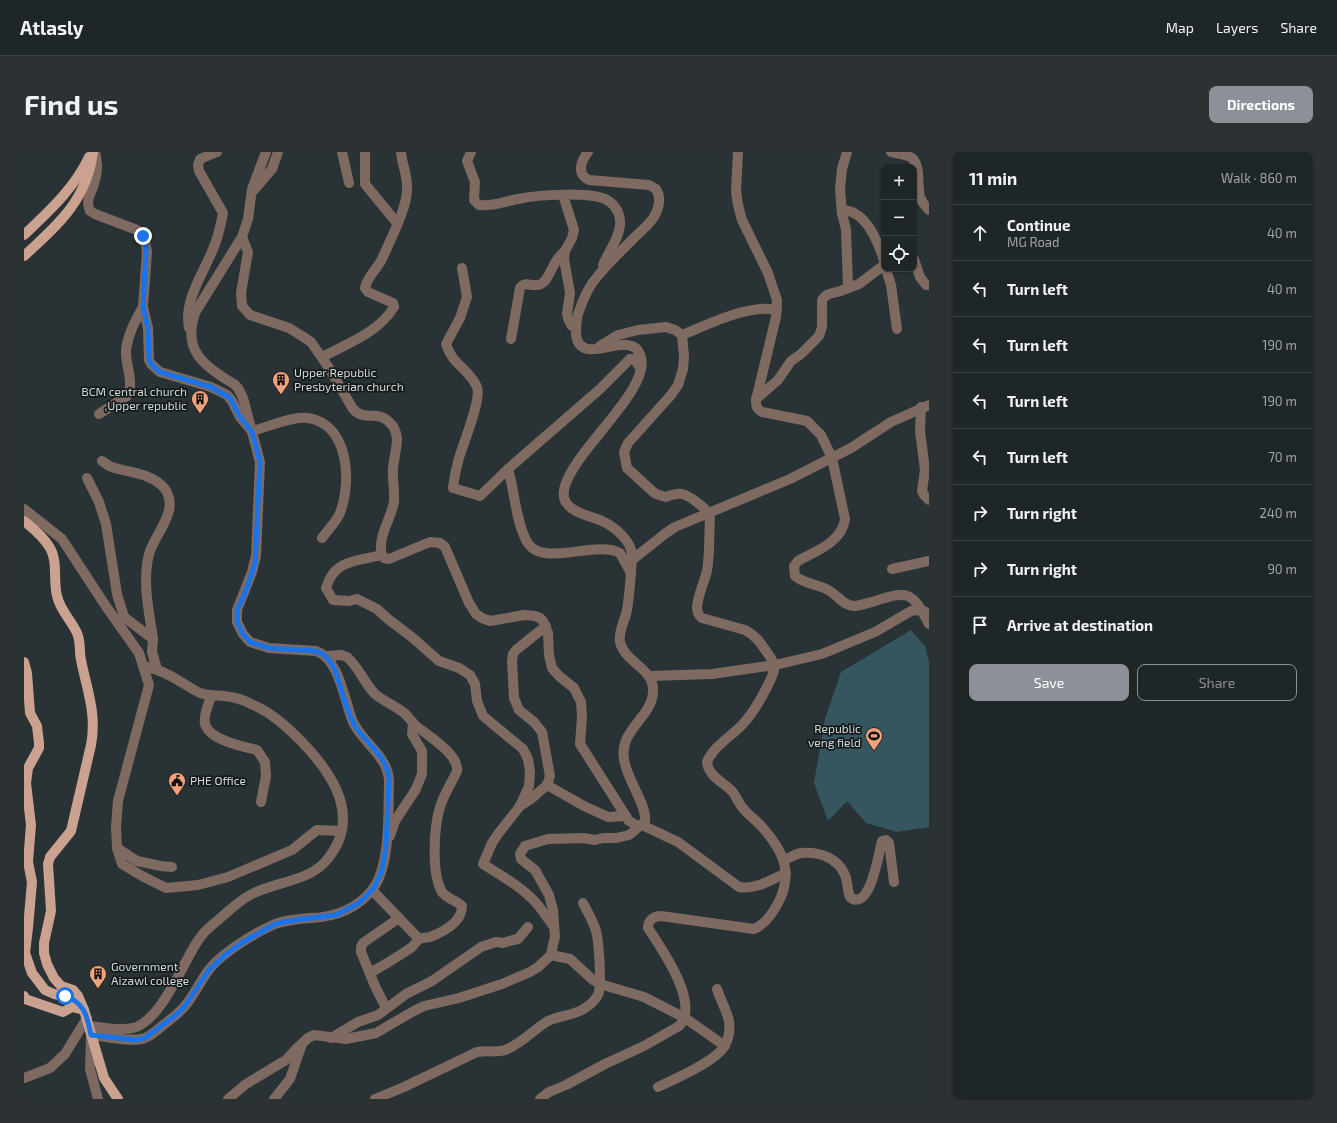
<!DOCTYPE html>
<meta charset="utf-8">
<style>
body{margin:0;font-family:"Exo 2",sans-serif;background:#2c3234;color:#f1f3f6}
.controls{position:absolute;right:12px;top:12px;display:grid;overflow:hidden;border-radius:8px;box-shadow:0 1px 3px #0004}
.controls button{width:36px;height:36px;display:grid;place-items:center;padding:0;border:0;border-bottom:1px solid #3c4345;background:#1f2628;color:#f1f3f6;font:20px sans-serif}
.stop{position:absolute;width:12px;height:12px;margin:-9px;border:3px solid #1a73e8;border-radius:50%;background:#fff}
.stop.end{background:#1a73e8;border-color:#fff;box-shadow:0 1px 4px #0008}
.list{margin:0;padding:0;list-style:none}
h2{display:flex;justify-content:space-between;align-items:center;height:52px;margin:0;padding:0 16px;font-size:17px}
h2 small{font-size:13px;font-weight:400;color:#a1a5a8}
.list li{display:grid;grid-template-columns:26px 1fr auto;gap:12px;align-items:center;box-sizing:border-box;height:56px;padding:0 16px;border-top:1px solid #3c4345}
.list b{display:block;font-size:15px;white-space:nowrap}
.list p{margin:0;font-size:13px;white-space:nowrap;color:#a1a5a8}
.list em{font-size:13px;font-style:normal;color:#a1a5a8}
.actions{display:flex;gap:8px;padding:12px 16px}
.actions a{flex:1;padding:9px 0;border:1px solid #8c9099;border-radius:8px;text-align:center;font-size:14px;color:#8c9099}
.actions .main{background:#8c9099;color:#fff}
.icon{flex:none;width:22px;height:22px;fill:none;stroke:currentColor;stroke-width:2;stroke-linecap:round;stroke-linejoin:round}
.map{position:relative;flex:none;width:905px;height:947px;overflow:hidden;border-radius:8px}
header{display:flex;align-items:center;gap:24px;box-sizing:border-box;height:56px;padding:0 20px;background:#1f2628;border-bottom:1px solid #3c4345}
header strong{font-size:19px}
nav{display:flex;gap:22px;margin-inline-start:auto;font-size:14px}
.intro{display:flex;align-items:center;justify-content:space-between;box-sizing:border-box;height:96px;padding:0 24px}
h1{margin:0;font-size:28px}
.button{padding:10px 18px;border-radius:8px;background:#8c9099;color:#fff;font-size:14px;font-weight:700}
main{display:flex;gap:24px;padding:0 24px}
aside{flex:1;background:#1f2628;border-radius:8px;box-shadow:0 1px 3px #0004}
.map>svg:first-child{display:block}
.green{fill:#35565e}
.lines{fill:none;stroke-linecap:round;stroke-linejoin:round}
.minor{stroke:#7e6a61;stroke-width:10}
.major{stroke:#caa28f;stroke-width:10}
.route{stroke:#1a73e8;stroke-width:5}
.labels{text-anchor:middle;stroke-width:3.5;stroke-linejoin:round;paint-order:stroke}
.poi-label{font-size:12px;fill:#d2d8da;stroke:#151a1b;text-anchor:start}
</style>
<header>
<strong>Atlasly</strong>
<nav><a>Map</a><a>Layers</a><a>Share</a></nav>
</header>
<div class="intro"><h1>Find us</h1><a class="button">Directions</a></div>
<main>
<div class="map">
<svg width="905" height="947" viewBox="0 0 905 947">
<rect width="100%" height="100%" fill="#293335"/>
<!-- green -->
<path class="green" d="M887 478 901 494 905 509V675L873 680 842 671 823 649 804 669 790 631 801 567 817 520Z"/>
<g class="lines">
<!-- minor -->
<g class="minor">
<path d="M71 0C74 11 74 21 70 32 67 42 61 48 66 59L71 62 113 78 119 84 121 89 123 100 119 155 124 176 125 208 127 212 136 220 187 235 203 243 208 249 216 265 228 279C244 275 268 264 284 266 325 272 328 330 316 361 312 370 304 378 298 386"/>
<path d="M318 0 325 31"/>
<path d="M341 0V32L373 71"/>
<path d="M447 0 443 9 451 30 450 48 455 53C469 55 481 49 494 47 513 43 566 39 583 48 592 53 597 63 596 73 595 87 584 100 579 113"/>
<path d="M714 0 712 39 714 53 718 68 744 121 753 148 752 165 732 248C732 255 733 257 738 260L783 269 797 283 808 306 821 367C818 390 792 399 774 409L770 414 771 424C780 432 794 432 804 438 813 442 819 454 830 454 836 454 842 451 848 450 883 439 887 437 905 472"/>
<path d="M867 0C873 2 882 2 888 6 897 13 893 35 896 45 898 50 901 54 905 58"/>
<path d="M230 38 248 17 254 0"/>
<path d="M539 43 550 78 548 86 541 99 540 107 546 141 543 162 545 169 548 174 552 175"/>
<path d="M818 58C822 59 827 59 830 61 845 68 856 94 860 109"/>
<path d="M218 85 224 100 217 141 218 154 226 163 265 176 278 184 287 190 305 216 329 257C342 271 353 256 367 272 371 275 372 281 373 286 373 296 370 306 369 316 368 327 371 339 370 350 367 367 353 385 358 403L360 406 365 407 406 390 416 391 421 395 445 451 452 462 458 466 466 469 500 463 511 464 516 466 519 469 524 481 525 503 528 516 535 524 550 536 557 550 558 565 556 592 605 669 612 673 616 674 621 669C623 653 602 626 600 607 595 577 629 565 629 539 630 516 601 511 596 490 594 479 601 469 603 458 606 440 607 422 608 404 608 389 591 375 578 369 564 363 536 359 540 338 547 299 631 236 616 202 605 176 557 217 552 183 552 177 552 169 554 162 558 150 564 135 573 125 585 110 599 97 613 83 619 77 627 71 631 63 635 55 637 45 632 37L625 33 565 28C552 22 557 9 564 0"/>
<path d="M890 107 896 125 902 133H905"/>
<path d="M438 116 443 145 436 166 422 192C428 213 445 216 453 235 458 247 439 292 435 306 432 316 430 326 429 336L456 344 484 317"/>
<path d="M862 117 867 133 873 177"/>
<path d="M822 137 835 132 860 113"/>
<path d="M165 176C159 147 182 118 191 92 195 82 197 71 199 61L175 19 174 13 176 7 193 0"/>
<path d="M658 183C683 173 727 151 753 158"/>
<path d="M487 187 496 136C501 128 509 136 517 132 526 128 528 108 541 99"/>
<path d="M298 205C324 191 354 181 370 155L369 151 344 140 341 136C343 125 353 117 358 107 366 88 383 57 383 37 384 24 378 13 377 0"/>
<path d="M732 247 754 228 767 209 777 202 795 184 798 175V149C801 138 818 143 824 134L822 77 818 62 816 37 818 17 823 0"/>
<path d="M897 255 896 279 901 318 898 339 900 343 905 348"/>
<path d="M75 262 103 244C111 231 101 213 102 198 104 182 111 169 119 155"/>
<path d="M78 309C81 311 84 314 88 315 105 321 129 321 141 337 156 359 131 381 125 402 118 430 125 459 129 487"/>
<path d="M63 326 75 350 82 372 93 442 100 465 129 487 128 500 133 517"/>
<path d="M0 357 38 387 81 453 115 501 125 533 94 649 92 675 93 696 98 712 118 724 142 736 174 733 204 725 268 698 293 678 317 679"/>
<path d="M358 403C332 409 310 408 302 436L309 448 325 449 333 447 353 457 364 467 389 486 415 509 435 516 446 523 451 532 453 549 459 564 499 597 504 607 506 620 505 634 496 654 474 682 468 691 459 712C478 724 498 735 513 752 519 759 524 767 530 775"/>
<path d="M608 408 642 381 651 375 766 327 827 296 867 270 905 253"/>
<path d="M868 417 905 409"/>
<path d="M607 421 596 401C571 387 516 418 502 388 491 366 491 340 484 317L576 237 606 207H610L617 217"/>
<path d="M302 504 317 503 323 505C335 515 340 531 351 542 359 549 370 553 379 560 384 564 387 569 391 573 403 583 435 602 433 619 428 630 420 642 416 655 410 675 407 721 418 740 423 747 432 748 438 754 438 771 419 780 406 785 402 786 397 785 394 788 392 790 390 793 388 795 374 805 360 813 346 821"/>
<path d="M625 524 688 522 751 513 798 502 851 480 887 459 895 458 902 460"/>
<path d="M187 544C185 552 179 563 181 572 185 588 220 595 233 598L241 610 242 624 237 650"/>
<path d="M523 633 560 654 584 665 602 664"/>
<path d="M496 654 507 647 523 633 526 624 518 580 510 570 495 558 490 546 488 509 489 502 492 498 522 474"/>
<path d="M618 673 654 690 715 735C731 738 747 728 762 721"/>
<path d="M366 684 371 669 392 637 398 622V599L388 582 389 572"/>
<path d="M93 696 113 709 137 714 148 715"/>
<path d="M760 708C765 706 772 702 777 701 795 699 814 706 821 723 824 730 823 738 826 745 846 761 855 700 858 689L862 688 865 691 870 730"/>
<path d="M348 738 395 787"/>
<path d="M527 803 546 807 569 828 576 832 620 845 661 866 701 894"/>
<path d="M362 856 351 834 337 800V795L339 791 375 766"/>
<path d="M65 874C79 875 94 879 109 876 137 869 158 813 173 790 178 782 185 775 193 769 204 760 216 747 230 741 252 730 284 729 301 710 339 667 310 623 277 589 262 574 248 561 227 552 220 548 209 545 200 544 192 543 184 544 176 541 169 538 163 533 157 530 145 522 133 517 119 514"/>
<path d="M307 886 334 870 354 863 382 842 408 829 457 795 472 790 479 791 489 788 494 787 504 775"/>
<path d="M0 926 26 916 41 902 63 866"/>
<path d="M634 935C651 927 693 909 701 893 705 886 706 877 705 869 703 859 696 847 693 837"/>
<path d="M74 947 66 917 67 883C81 884 108 891 121 886 127 884 133 878 138 874 146 868 154 862 161 854 170 843 176 830 184 819 196 802 232 780 251 772 262 768 275 767 287 766 311 765 332 758 348 738 367 715 364 659 365 629 364 604 339 591 329 570 320 549 316 507 292 499L245 496 226 490 219 482 213 470V458L228 420 232 404 236 310 219 246 214 236 210 232C179 214 157 197 172 159L218 85 224 67 228 37 242 0"/>
<path d="M204 947 222 932 262 908 272 897 284 886 290 883 322 887 352 881 388 860 400 854 435 846 478 832 506 820 514 815 527 803 529 793 531 785 529 758 525 743 511 718 497 707 496 702 501 694 524 687 559 686 571 688 579 686H592L605 683 616 674"/>
<path d="M250 947 266 927 278 892"/>
<path d="M351 947 380 935 453 900C462 898 472 901 481 898 496 893 510 877 524 869 536 863 550 864 561 856 566 853 571 848 574 843 578 834 575 785 571 776 568 767 563 759 559 751"/>
<path d="M516 947 525 940 542 933 581 912 620 894 655 874C677 852 637 796 624 776 624 768 630 764 637 764L730 777C742 772 751 758 757 745 768 717 758 698 739 676 733 669 724 663 718 655 714 650 712 644 708 639 699 630 684 624 683 610 689 595 706 585 717 574 728 563 736 549 743 535 751 518 755 516 742 499 736 490 731 483 721 478L678 466C674 463 673 460 673 455 674 442 680 431 683 419 686 401 685 382 686 365 684 357 666 344 658 342 652 341 647 343 642 345L632 342 627 338 603 316 600 300 604 291 647 243 654 233 659 217 660 204 658 183 651 178 642 175 614 178 594 183 576 194"/>
</g>
<!-- major -->
<g class="major">
<path d="M0 83C24 60 50 37 65 5"/>
<path d="M0 104C34 73 63 48 69 0"/>
<path d="M0 369C9 376 20 385 26 396 34 409 29 428 33 444 36 458 47 468 53 481 57 490 55 499 57 508 63 538 73 562 67 593L47 679 26 705 24 712 27 759 20 791V801L23 812 30 826 37 834 49 838 54 844 60 858"/>
<path d="M0 510 3 521 6 561 13 574 15 591V596L4 616 2 631 7 673 4 710 8 730 4 776 1 801 8 821 21 838 30 842 41 844 52 848 60 858 80 926 94 947"/>
<path d="M0 844 1 847 39 860 48 855 60 858"/>
</g>
</g>
<g class="lines">
<!-- route -->
<path class="route" d="M41 844C61 851 63 864 67 883L111 888 121 886 152 863 161 854 184 819 201 803 219 790 251 772 271 768 312 763 335 751 348 738 352 732 358 718 362 693 365 629C365 607 345 593 333 577 321 559 318 535 310 516 305 508 302 502 292 499L245 496 226 490 219 482 213 470V458L221 441 231 412 236 310 228 280 216 265 206 246 187 235 136 220 130 215 125 208 124 176 119 155 122 100V94L119 84"/>
</g>
<!-- icons -->
<defs>
<symbol id="building-pin" viewBox="-11 -11 22 30"><path d="M0 17L-7.5 6A9.5 9.5 0 1 1 7.5 6Z" fill="#f1a27b" stroke="#151a1b"/><path d="M-4-6H4V6H1V3H-1V6H-4ZM-2.5-4.3h1.7v1.8h-1.7ZM.8-4.3h1.7v1.8H.8ZM-2.5-1h1.7V.8h-1.7ZM.8-1h1.7V.8H.8Z" fill="#111"/></symbol>
<symbol id="stadium-pin" viewBox="-11 -11 22 30"><path d="M0 17L-7.5 6A9.5 9.5 0 1 1 7.5 6Z" fill="#f1a27b" stroke="#151a1b"/><path d="M0-5a6.5 5 0 1 0 0 10a6.5 5 0 1 0 0-10ZM-3.5-1.8h7v3.6h-7Z" fill="#111"/></symbol>
<symbol id="civic-pin" viewBox="-11 -11 22 30"><path d="M0 17L-7.5 6A9.5 9.5 0 1 1 7.5 6Z" fill="#f1a27b" stroke="#151a1b"/><path d="M-.6-6.5H3V-4.5H.6V-3L4-1V1h2V6H-6V1h2V-1L-.6-3ZM-1.2 2.5V6h2.4V2.5Z" fill="#111"/></symbol>
</defs>
<g fill-rule="evenodd">
<use href="#building-pin" x="247" y="218" width="20" height="27"/>
<use href="#building-pin" x="166" y="237" width="20" height="27"/>
<use href="#stadium-pin" x="840" y="574" width="20" height="27"/>
<use href="#civic-pin" x="143" y="619" width="20" height="27"/>
<use href="#building-pin" x="64" y="812" width="20" height="27"/>
</g>
<g class="labels">
<!-- poi labels -->
<g class="poi-label">
<text x="270" y="225">Upper Republic<tspan x="270" dy="14">Presbyterian church</tspan></text>
<text x="163" y="244" text-anchor="end">BCM central church<tspan x="163" dy="14">,Upper republic</tspan></text>
<text x="837" y="581" text-anchor="end">Republic<tspan x="837" dy="14">veng field</tspan></text>
<text x="166" y="633">PHE Office</text>
<text x="87" y="819">Government<tspan x="87" dy="14">Aizawl college</tspan></text>
</g>
</g>
</svg>
<div class="controls">
<button>+</button>
<button>−</button>
<button><svg class="icon" aria-label="locate" viewBox="0 0 24 24"><circle cx="12" cy="12" r="6"/><path d="M12 2v4M12 18v4M2 12h4M18 12h4"/></svg></button>
</div>
<div class="stop" style="left:41px;top:844px"></div>
<div class="stop end" style="left:119px;top:84px"></div>
</div>
<aside>
<h2>11 min<small>Walk · 860 m</small></h2>
<ul class="list">
<li><svg class="icon" aria-label="ahead" viewBox="0 0 24 24"><path d="M12 20V5M6 11l6-6 6 6"/></svg><div><b>Continue</b><p>MG Road</p></div><em>40 m</em></li>
<li><svg class="icon" aria-label="left" viewBox="0 0 24 24"><path d="M17 20v-9H6M10 6l-5 5 5 5"/></svg><div><b>Turn left</b></div><em>40 m</em></li>
<li><svg class="icon" aria-label="left" viewBox="0 0 24 24"><path d="M17 20v-9H6M10 6l-5 5 5 5"/></svg><div><b>Turn left</b></div><em>190 m</em></li>
<li><svg class="icon" aria-label="left" viewBox="0 0 24 24"><path d="M17 20v-9H6M10 6l-5 5 5 5"/></svg><div><b>Turn left</b></div><em>190 m</em></li>
<li><svg class="icon" aria-label="left" viewBox="0 0 24 24"><path d="M17 20v-9H6M10 6l-5 5 5 5"/></svg><div><b>Turn left</b></div><em>70 m</em></li>
<li><svg class="icon" aria-label="right" viewBox="0 0 24 24"><path d="M7 20v-9h11M14 6l5 5-5 5"/></svg><div><b>Turn right</b></div><em>240 m</em></li>
<li><svg class="icon" aria-label="right" viewBox="0 0 24 24"><path d="M7 20v-9h11M14 6l5 5-5 5"/></svg><div><b>Turn right</b></div><em>90 m</em></li>
<li><svg class="icon" aria-label="arrive" viewBox="0 0 24 24"><path d="M6 21V4h12l-3 4 3 4H6"/></svg><div><b>Arrive at destination</b></div></li>
</ul>
<div class="actions"><a class="main">Save</a><a>Share</a></div>
</aside>
</main>
